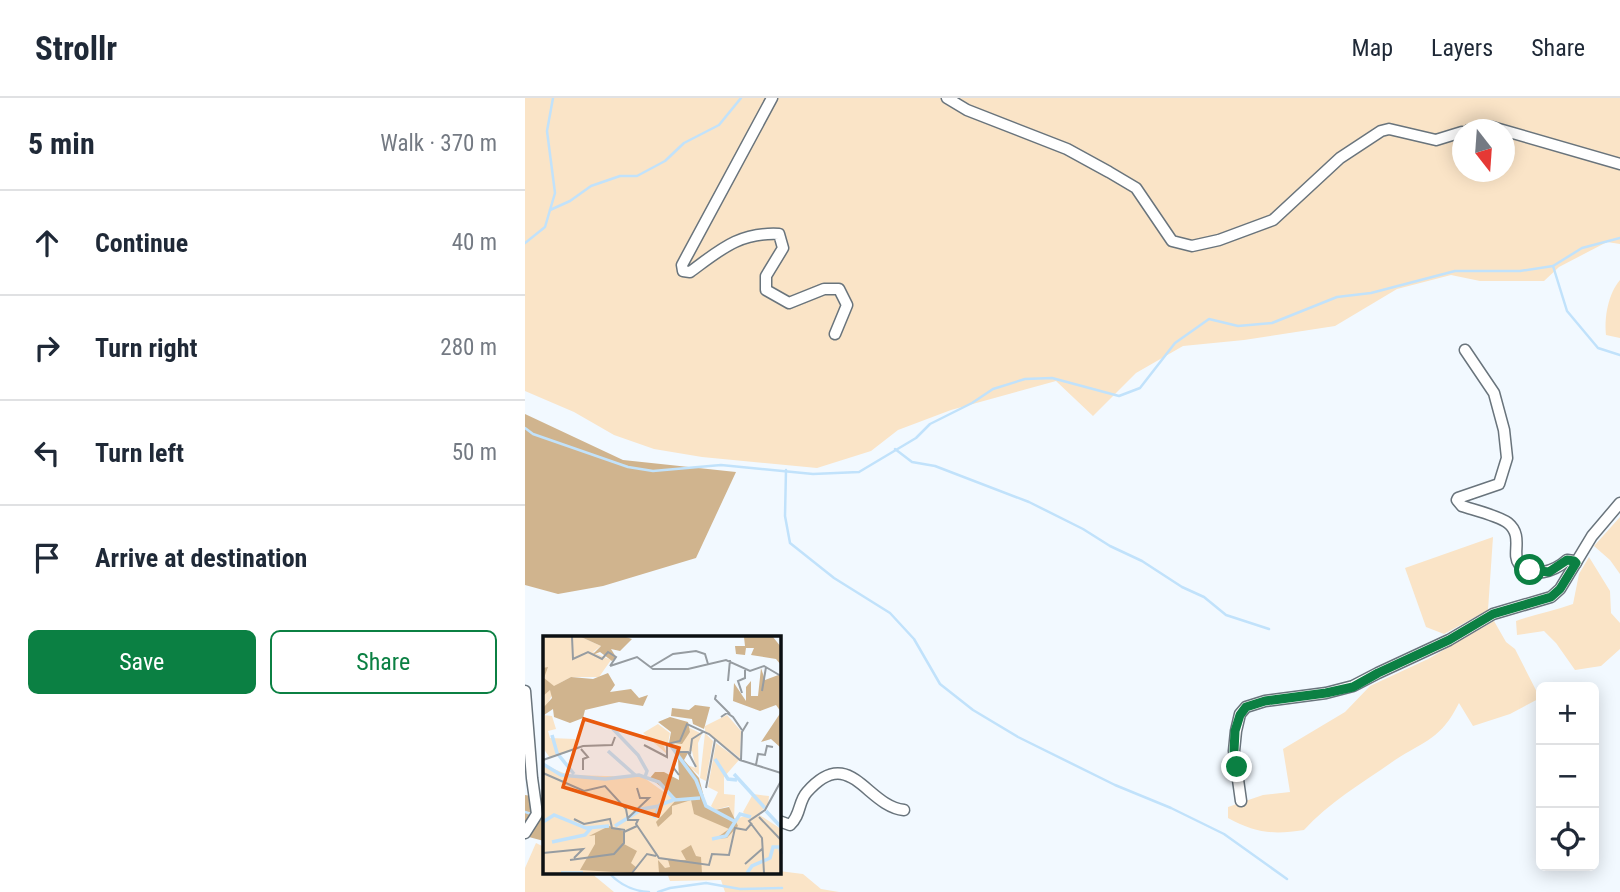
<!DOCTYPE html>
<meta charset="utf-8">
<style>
body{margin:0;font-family:"Roboto Condensed",sans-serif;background:#f2f2f3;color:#1f2937}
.controls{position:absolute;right:21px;bottom:21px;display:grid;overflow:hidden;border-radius:10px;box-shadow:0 4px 18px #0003}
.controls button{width:63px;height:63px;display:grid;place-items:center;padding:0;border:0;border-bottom:2px solid #e0e1e3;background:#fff;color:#1f2937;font:35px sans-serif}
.compass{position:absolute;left:927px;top:21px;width:63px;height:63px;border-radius:50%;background:#fff;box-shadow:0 4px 18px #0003;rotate:163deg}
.stop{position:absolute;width:21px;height:21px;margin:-16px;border:5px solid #0b8043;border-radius:50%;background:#fff}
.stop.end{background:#0b8043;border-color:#fff;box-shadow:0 2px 7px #0008}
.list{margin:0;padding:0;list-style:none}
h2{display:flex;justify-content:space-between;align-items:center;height:91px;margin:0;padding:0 28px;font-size:30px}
h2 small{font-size:23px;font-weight:400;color:#747a83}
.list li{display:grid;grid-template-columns:46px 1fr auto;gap:21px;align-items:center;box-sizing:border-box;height:105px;padding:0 28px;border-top:2px solid #e0e1e3}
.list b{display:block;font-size:26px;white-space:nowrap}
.list em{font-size:23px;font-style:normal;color:#747a83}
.actions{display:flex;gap:14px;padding:21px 28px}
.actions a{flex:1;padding:16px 0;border:2px solid #0b8043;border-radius:10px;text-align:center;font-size:24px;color:#0b8043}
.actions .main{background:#0b8043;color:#fff}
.icon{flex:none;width:38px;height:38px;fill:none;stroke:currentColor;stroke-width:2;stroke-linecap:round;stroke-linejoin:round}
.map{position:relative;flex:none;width:1095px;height:794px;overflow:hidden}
header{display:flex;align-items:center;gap:42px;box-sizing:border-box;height:98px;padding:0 35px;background:#fff;border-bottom:2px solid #e0e1e3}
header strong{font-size:33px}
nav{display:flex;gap:38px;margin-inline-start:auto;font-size:24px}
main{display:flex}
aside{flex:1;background:#fff}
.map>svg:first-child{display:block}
.green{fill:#fae4c7;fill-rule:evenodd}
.forest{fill:#d0b48e}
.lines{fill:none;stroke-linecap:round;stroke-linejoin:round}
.stream{stroke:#c1e2fb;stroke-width:2.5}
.street-casing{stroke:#69747c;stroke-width:13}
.street{stroke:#fff;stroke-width:10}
.route{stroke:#0b8043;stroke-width:9}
.inset-river{fill:none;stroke:#c1e2fb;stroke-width:3.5}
.inset-road{fill:none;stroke:#969ca1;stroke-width:2}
.view{fill:#e8590c;fill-opacity:0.15;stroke:#e8590c;stroke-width:3.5}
.inset-edge{fill:none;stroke:#0c1013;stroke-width:3.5}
</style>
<header>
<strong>Strollr</strong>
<nav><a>Map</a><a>Layers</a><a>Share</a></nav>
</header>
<main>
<aside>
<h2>5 min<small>Walk · 370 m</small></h2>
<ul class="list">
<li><svg class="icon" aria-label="ahead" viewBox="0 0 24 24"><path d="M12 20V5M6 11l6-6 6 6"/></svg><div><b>Continue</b></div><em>40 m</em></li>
<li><svg class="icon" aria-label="right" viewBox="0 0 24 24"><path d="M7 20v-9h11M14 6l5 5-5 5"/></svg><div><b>Turn right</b></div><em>280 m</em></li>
<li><svg class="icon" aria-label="left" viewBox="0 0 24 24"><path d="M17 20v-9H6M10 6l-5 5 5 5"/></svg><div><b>Turn left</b></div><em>50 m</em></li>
<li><svg class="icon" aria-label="arrive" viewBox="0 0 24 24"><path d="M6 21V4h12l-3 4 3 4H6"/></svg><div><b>Arrive at destination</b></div></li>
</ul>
<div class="actions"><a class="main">Save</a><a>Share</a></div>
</aside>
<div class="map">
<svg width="1095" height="794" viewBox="0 0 1095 794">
<rect width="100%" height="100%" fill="#f2f9ff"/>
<!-- green -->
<g class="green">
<path d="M0 0H1095V146L1082 144 1034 169 1019 183H955L926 177 872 191 810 228 719 242 658 248 611 275 568 318 531 283 426 312 373 332 346 353 292 370 177 359 129 351 89 337 49 314 0 293ZM937 32H979V74H937Z"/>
<path d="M1095 182V240L1081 237C1079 220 1083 196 1095 182Z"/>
<path d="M1095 419V476L1085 462 1069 448Z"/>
<path d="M968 439 963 512 919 536 901 529 880 470Z"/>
<path d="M1064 459 1085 493 1086 515 1095 525V551L1076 568 1050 572 1031 545 1019 533 992 537 991 523C1010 516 1029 513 1048 506L1054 476Z"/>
<path d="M969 523 981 544 990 551 1015 600 985 616 948 628 934 605C916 641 901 642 870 662 839 684 804 704 779 732 748 737 731 735 703 720V709L738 697 765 694 758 651 820 614 845 588 903 561Z"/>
<path d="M11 745 19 749V775H66L89 794H0V770Z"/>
<path d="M254 773 278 776 296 791 314 794H200L196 782 145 783 142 775Z"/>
</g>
<!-- forest -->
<g class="forest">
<path d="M0 316 98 362 211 374 171 460 78 488 33 496 0 487Z"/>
<path d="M0 697 19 700V743L0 738Z"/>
</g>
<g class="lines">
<!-- stream -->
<g class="stream">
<path d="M25 112 45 103 66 88 95 78H112L140 63 159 45 194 27 216 0"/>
<path d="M0 145 20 129 30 95 22 33 28 0"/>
<path d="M1028 168 1042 213 1073 250 1095 257"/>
<path d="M0 330 8 336 103 369 128 373 196 367 288 376 334 374 391 340 405 326 447 305 468 291 500 281 527 280 594 298 615 290 650 245 684 221 713 228 747 225 812 199 846 195 930 173H995L1028 168 1057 150 1095 140"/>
<path d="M370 351 387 364 410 368 504 404 558 431 585 448 617 463 657 489 679 499 701 517 744 531"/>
<path d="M261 372 260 418 265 445 309 480 365 515 389 541 415 586 448 612 493 639 590 687 646 710 699 736 762 781"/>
<path d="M0 714 19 720"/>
<path d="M84 775C95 787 107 793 124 794"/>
<path d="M133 794 145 790 181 785 215 791 257 790"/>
</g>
<defs>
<g id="street">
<path d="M247 0 157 167 158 173 165 174C195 152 214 134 254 136L258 150 241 178V192L264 205 299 191H314L322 207 310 236"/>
<path d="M422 0 442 12 542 51 584 74 611 90 647 143 667 148 694 142 748 122 815 60 856 33 864 31 911 42 937 34"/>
<path d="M944 32 967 29 1095 66"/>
<path d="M940 252 969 295 979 332 982 360 974 386 933 400 932 402 937 408C949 412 974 418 983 425 999 438 986 456 994 466 1006 482 1030 473 1042 462L1049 463 1051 465"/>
<path d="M0 593 7 680 12 716 0 735"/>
<path d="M716 703 709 653 711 633 715 616 721 609 740 603 801 595 828 588 853 575 924 542 968 516 1026 499 1035 491 1067 438 1095 405"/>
<path d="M254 723 265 727C276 717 273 704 282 694 325 645 341 708 379 712"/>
</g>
</defs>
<!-- street casing -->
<use href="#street" class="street-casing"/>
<!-- street -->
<use href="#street" class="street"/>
</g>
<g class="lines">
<!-- route -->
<path class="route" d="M712 669 709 653 710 633 715 617 721 609 740 603 801 595 828 589 853 575 924 542 968 516 1026 499 1035 491 1051 465 1049 463 1042 462 1024 474 1005 472"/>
</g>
<!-- overview -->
<g transform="translate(18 538)">
<rect width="238" height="238" fill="#f2f9ff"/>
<path d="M0 1H38L58 10 50 16 68 24 56 41H28L15 48 0 76ZM0 79 9 80 13 93 5 95 7 102 32 103 35 113 7 122 0 112ZM184 79 198 95 197 122 162 95V90ZM115 88 127 97 125 107 119 106 124 118 100 97ZM145 91 159 98 155 107 156 139 144 129 153 132 149 115 134 116 128 108H138L137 113 140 101 147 96ZM162 97 170 105 163 145 157 142ZM173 107 196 124 181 141V158L192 159 191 183 203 180 200 176 210 158 226 160 225 169 215 178 238 193V237H0V128L25 139 100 141 132 164 158 162 170 176 188 183 186 170 172 174 168 170 175 156 165 151Z" fill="#fae4c7"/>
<path d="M38 1H83L89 3 77 15 68 13 73 21 69 25 57 16 49 19 58 10ZM201 1H230L238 11V29L233 23 208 19 211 12H203L202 19 193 18 192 10H202ZM5 31 1 42 11 50 28 41 50 43 65 37 72 49 67 56 88 53 96 62 105 59 100 70 76 66 42 74 40 82 27 87 11 81 10 73 1 79 0 72 9 62 7 54 0 60V32ZM218 32 222 44 238 38V112L228 103 218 106 238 76 233 69 217 75 190 65 191 47 203 65V51L208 45V60H215ZM152 69 167 71 161 93 150 88 149 83 128 80 129 72 146 74ZM127 81 145 86 147 96 139 108 126 107 128 96 115 86ZM128 112 145 117 141 124 156 142 163 169 172 174 186 171 195 190 184 202 172 203 186 193 151 178 148 164 129 170V178L115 191 113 186 134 163 107 142 112 136H121L136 144 135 122ZM66 190 80 195 81 208 94 215 88 227 94 232 88 237 37 234 52 208V199L46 200ZM148 209 153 220 158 221 159 237H116L115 224 122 232 127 231 125 224H143L138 215Z" fill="#d0b48e"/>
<path class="inset-river" d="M70 93 95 119 104 135 102 141M9 99 14 117 31 138M128 110 153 144 163 170 191 185M65 115 92 139M172 123 185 143 194 144M0 128 18 139 62 143 96 139 116 146 132 164 157 162M191 138 222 172M223 175 238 191M111 182 117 169 130 164M0 186 11 179 43 192 66 190M72 190 99 173 116 170M169 203 183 200 197 178 208 181M9 206 42 199 48 192M18 237H40M204 237 209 230 227 222 230 211H237L238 218"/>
<path class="inset-road" d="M29 1 30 23 45 16 59 23 65 16 73 21 67 30M67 30 94 21 110 33H145L183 24 207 35 221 30 238 40M108 31 130 18 153 15 162 18 165 28M185 45 187 24M219 55 223 31M199 57 195 45 202 42V34M173 59 172 63 187 78M178 81 184 77 190 81 199 94M101 109 124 121V108L137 105 144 88 166 98 197 124 238 137M38 113 45 121 40 123V134M147 118 149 103 160 96M0 124 40 110 69 109 72 101M198 124 199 96 205 86M213 129 215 118 222 119 224 110 230 111M0 137 41 155 62 150 83 173 85 184H95L93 188 116 222 166 229 169 218 186 219 192 192 203 194 209 187M136 139 130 131 136 116H145L153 131M163 152 172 104M216 181 238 204M85 182 106 162H97L94 152M31 183 41 188 67 183 69 192 82 194M0 217 40 213 31 222M27 224 71 218 81 207V196L94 190M202 228 219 213M89 237 104 218 113 220M221 237 219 202 206 185 222 174 238 145"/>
<path class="view" d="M41 83 136 112 115 180 20 151Z"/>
<rect width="238" height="238" class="inset-edge"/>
</g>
</svg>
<div class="controls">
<button>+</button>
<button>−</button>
<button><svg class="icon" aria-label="locate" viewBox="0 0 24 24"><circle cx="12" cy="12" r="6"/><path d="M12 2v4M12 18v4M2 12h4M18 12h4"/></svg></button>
</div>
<svg class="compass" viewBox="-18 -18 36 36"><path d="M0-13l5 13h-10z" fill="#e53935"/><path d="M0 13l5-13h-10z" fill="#747a83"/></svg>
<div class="stop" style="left:1005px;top:472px"></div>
<div class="stop end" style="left:712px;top:669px"></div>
</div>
</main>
